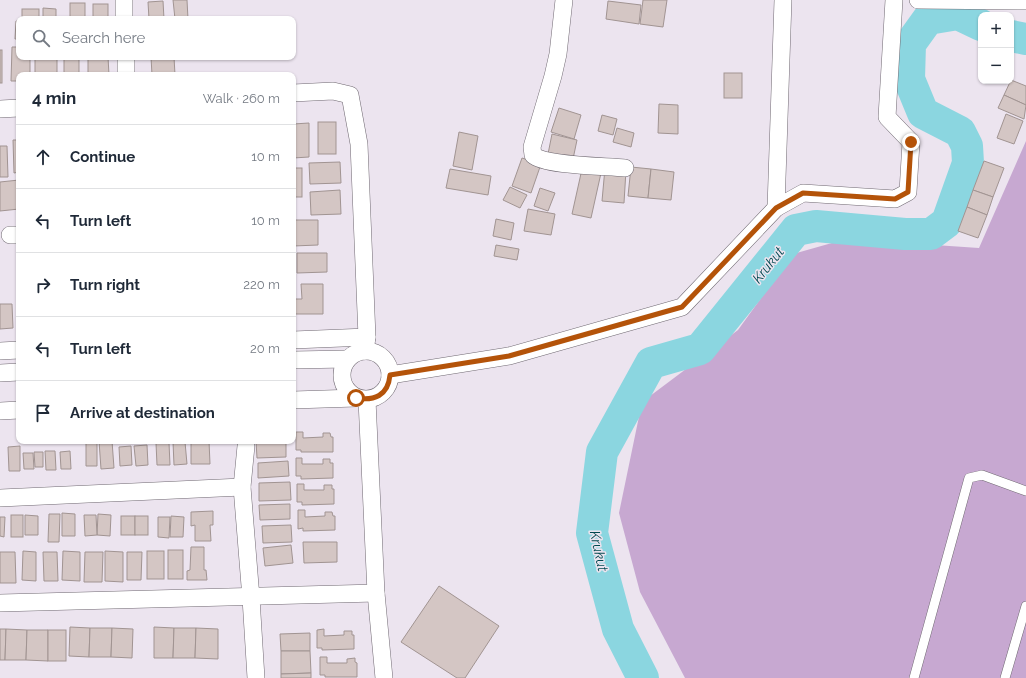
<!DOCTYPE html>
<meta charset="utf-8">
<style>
body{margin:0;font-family:Raleway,sans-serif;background:#f2f2f3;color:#1f2937}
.controls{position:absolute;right:12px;top:12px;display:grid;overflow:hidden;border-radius:8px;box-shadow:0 1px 3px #0004}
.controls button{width:36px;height:36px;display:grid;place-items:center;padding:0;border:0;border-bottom:1px solid #e0e1e3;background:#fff;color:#1f2937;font:20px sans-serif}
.stop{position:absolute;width:12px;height:12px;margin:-9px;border:3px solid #b45309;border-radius:50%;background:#fff}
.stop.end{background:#b45309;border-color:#fff;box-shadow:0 1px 4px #0008}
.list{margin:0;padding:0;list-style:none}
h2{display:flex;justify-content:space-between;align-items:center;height:52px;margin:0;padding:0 16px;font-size:17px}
h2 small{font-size:13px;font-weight:400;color:#747a83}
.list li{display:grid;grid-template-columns:26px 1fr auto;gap:12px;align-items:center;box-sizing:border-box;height:64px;padding:0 16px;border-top:1px solid #e0e1e3}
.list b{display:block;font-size:15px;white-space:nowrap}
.list em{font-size:13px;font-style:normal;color:#747a83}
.icon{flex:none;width:22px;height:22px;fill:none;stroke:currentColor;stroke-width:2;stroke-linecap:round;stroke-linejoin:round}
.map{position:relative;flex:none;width:1026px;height:678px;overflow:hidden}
.search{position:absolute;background:#fff;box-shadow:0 1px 3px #0004;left:16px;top:16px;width:280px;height:44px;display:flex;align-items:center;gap:10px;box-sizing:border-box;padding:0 14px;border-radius:8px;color:#747a83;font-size:15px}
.panel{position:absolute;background:#fff;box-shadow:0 1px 3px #0004;left:16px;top:72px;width:280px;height:372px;border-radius:8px}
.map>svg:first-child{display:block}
.green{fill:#c7a8d1}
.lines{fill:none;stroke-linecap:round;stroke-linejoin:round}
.river{stroke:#8bd6e0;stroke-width:32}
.building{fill:#d4c6c4;stroke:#a19492}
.service-casing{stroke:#706972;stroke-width:10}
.minor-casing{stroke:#706972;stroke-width:18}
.service{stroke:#fff;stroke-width:9}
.minor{stroke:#fff;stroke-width:17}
.route{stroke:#b45309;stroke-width:5}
.labels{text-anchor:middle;stroke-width:3;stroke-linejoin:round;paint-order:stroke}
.water-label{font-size:14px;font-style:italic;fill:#00484f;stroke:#ece4ef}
</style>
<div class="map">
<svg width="1026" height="678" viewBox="0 0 1026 678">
<rect width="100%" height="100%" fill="#ece4ef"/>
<!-- green -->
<path class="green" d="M1026 141V678H685L640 592 619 513 642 402 738 330 793 254 846 239 979 248Z"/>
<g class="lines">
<!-- river -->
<g class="river">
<path d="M1011 36 1026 39"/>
<path d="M643 678 618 629 592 533 602 452 651 363 700 349 796 230 816 226 905 234H931L947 222 968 163 967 146 960 132 923 113 909 79 910 44 928 19 958 14 981 25"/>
</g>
</g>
<!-- building -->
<g class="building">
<path d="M173 0H187L188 19H175Z"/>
<path d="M643 0H667L663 27 640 24Z"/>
<path d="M163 1 164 19H149L148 2Z"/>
<path d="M608 1 641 5 639 24 606 19Z"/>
<rect x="70" y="3" width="15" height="16"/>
<rect x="93" y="4" width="15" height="15"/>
<path d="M43 8 56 9V19H43Z"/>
<rect x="22" y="9" width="17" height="10"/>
<path d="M16 21H19V39H15Z"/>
<path d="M12 47H19V57H30V75H19V81H11Z"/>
<rect x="0" y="50" width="2" height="33"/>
<rect x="35" y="57" width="22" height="18"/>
<rect x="64" y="57" width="15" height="18"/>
<path d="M88 57H108L109 75H88Z"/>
<path d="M151 57H174L175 75H152Z"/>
<rect x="724" y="73" width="18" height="25"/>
<path d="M1011 80 1026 86V105L1004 95Z"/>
<path d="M1004 95 1026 105 1024 119 998 108Z"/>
<path d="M659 104 678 105V134L658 133Z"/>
<path d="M559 108 581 115 574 139 551 132Z"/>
<path d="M1006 114 1023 121 1014 144 997 138Z"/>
<path d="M602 115 617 119 613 135 598 131Z"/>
<rect x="318" y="122" width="18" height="32"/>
<path d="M309 123V157L293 158V124Z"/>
<path d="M617 128 634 133 631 147 613 142Z"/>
<path d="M459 132 478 136 472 170 453 166Z"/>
<path d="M552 134 577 140 573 159 548 154Z"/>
<path d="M13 140H19V172L14 173Z"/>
<path d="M0 146H7L8 177H0Z"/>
<path d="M522 158 541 164 531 193 512 186Z"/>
<path d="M984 161 1004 168 993 197 973 190Z"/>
<path d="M340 162 341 183 310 184 309 163Z"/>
<path d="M631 167 651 169 648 198 628 196Z"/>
<rect x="293" y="168" width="9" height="29"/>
<path d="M605 168 626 170 624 203 602 201Z"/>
<path d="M450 169 491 176 488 195 446 188Z"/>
<path d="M582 169 601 173 591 218 572 214Z"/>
<path d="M651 169 674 172 671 200 648 198Z"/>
<path d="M19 180V209L0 211V182Z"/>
<path d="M510 187 527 195 520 208 503 200Z"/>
<path d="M540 188 555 193 548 211 534 206Z"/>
<path d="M340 190 341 214 311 215 310 192Z"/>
<path d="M973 190 993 197 987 215 967 207Z"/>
<path d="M967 207 987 215 978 238 958 231Z"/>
<path d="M528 209 555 214 551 235 524 231Z"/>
<path d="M496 219 514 223 511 240 493 236Z"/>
<path d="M293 220H318V245L293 246Z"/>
<path d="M496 245 519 249 517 260 494 256Z"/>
<path d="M297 253H327V272L297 273Z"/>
<path d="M17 255H19V283H18Z"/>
<path d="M301 284H323V314H293V299H302Z"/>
<path d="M0 304H12L13 328 0 329Z"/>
<path d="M296 432H303V438L323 437V433H330L331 437H333V452H301V450H296Z"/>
<path d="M99 441H112L114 468 101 469Z"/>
<path d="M191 441H209L210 464H191Z"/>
<path d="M256 441H286V457L257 458Z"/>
<path d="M97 442V466H86V443Z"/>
<path d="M173 442H185L187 464 174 465Z"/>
<path d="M156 443H169L170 465H157Z"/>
<path d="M147 445 148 465 136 466 134 446Z"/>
<path d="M20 446V471H9L8 447Z"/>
<path d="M131 446 132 465 120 466 119 447Z"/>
<path d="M45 451H55L56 470H46Z"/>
<path d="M70 451 71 469H61L60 452Z"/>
<path d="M34 452H43V467H35Z"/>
<path d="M23 453H33L34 469H24Z"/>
<path d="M296 458H302V464H323V459H330V463H333V478L301 479V476H296Z"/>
<path d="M288 461 289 476 258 478V463Z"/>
<path d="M290 482 291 500 259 501V483Z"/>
<path d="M297 484H304V490H324V485H332V489H334V504L302 505V502H297Z"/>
<path d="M290 504V519L260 520 259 505Z"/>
<path d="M298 510H305V517L325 516V512H332L333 516H335V530L303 531V528L298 529Z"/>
<path d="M213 511V525H210L211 541H195V525L191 526V512Z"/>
<path d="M62 513 75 514V536H62Z"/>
<path d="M49 514H60L59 542H48Z"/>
<path d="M98 514 111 515 110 536 97 535Z"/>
<rect x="11" y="515" width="12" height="22"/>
<path d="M25 515 38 516V535H25Z"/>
<path d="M84 515H96L97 535 85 536Z"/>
<rect x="121" y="516" width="14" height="19"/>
<rect x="135" y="516" width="13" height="19"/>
<path d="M171 516 184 517 183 537H170Z"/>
<path d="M0 517H5L4 537 0 536Z"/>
<path d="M158 517H170L169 538 158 537Z"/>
<path d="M291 525 292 542 263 543 262 526Z"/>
<path d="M303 542H337V562L304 563Z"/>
<path d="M291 545 293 563 265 566 263 548Z"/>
<path d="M191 547H204V570H206L207 580H187V571L190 570Z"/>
<rect x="168" y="550" width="15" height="29"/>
<path d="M23 551 36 552V581L22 580Z"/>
<path d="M63 551 80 552V581L62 580Z"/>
<path d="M105 551 123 552V582L105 581Z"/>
<rect x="147" y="551" width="17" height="28"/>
<path d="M0 552H15L16 583H0Z"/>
<path d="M43 552H57L58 581H44Z"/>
<path d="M85 552H103L102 582H84Z"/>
<path d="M127 552H142L141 580H127Z"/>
<path d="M439 586 499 626 465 678H457L401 642Z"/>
<path d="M70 627 90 628 89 657 69 656Z"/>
<path d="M154 627 174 628 173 658H154Z"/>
<path d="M90 628H112L111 657H89Z"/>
<path d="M112 628 133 629 132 658 111 657Z"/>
<path d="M174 628H196L195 658H173Z"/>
<path d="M196 628 218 629V659L195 658Z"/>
<path d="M0 629H6L5 660H0Z"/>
<path d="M6 629 27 630 26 660H5Z"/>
<path d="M324 629V636L344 635V631H352V635H354V649L322 650V648H317V630Z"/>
<path d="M27 630H48V661L26 660Z"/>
<rect x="48" y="630" width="18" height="31"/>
<path d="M310 633V651H281L280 634Z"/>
<path d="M281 651H310L311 673 281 674Z"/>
<path d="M320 657H327V663H347V659L355 658V662L357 663V677H325V675H320Z"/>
<path d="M311 673V678H281V674Z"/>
</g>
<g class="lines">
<defs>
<g id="service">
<path d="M914 678 969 478 982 475 1026 491"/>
<path d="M1005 678 1026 606"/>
</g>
<g id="minor">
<path d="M124 0V19"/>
<path d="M564 0 558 54 553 76 532 147 533 155C545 166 605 166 625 168"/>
<path d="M918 0 1026 1"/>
<path d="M126 57V75"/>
<path d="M293 93 333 91 350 95 359 144 367 337 365 351"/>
<path d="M0 109 19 108"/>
<path d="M776 208 783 0"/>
<path d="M10 235H19"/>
<path d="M293 340 367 337"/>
<circle cx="366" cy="375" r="24"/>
<path d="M0 351 19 350"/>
<path d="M293 360 347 359"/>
<path d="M0 373 19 372"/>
<path d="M390 375 509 356 682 307 776 208 803 193 895 199 908 192 911 142 887 117 894 0"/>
<path d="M293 400 356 398"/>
<path d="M367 400 376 593 384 678"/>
<path d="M0 411 19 410"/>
<path d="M246 446 242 487 251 598 256 678"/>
<path d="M0 498 242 487"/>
<path d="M0 603 376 593"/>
</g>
</defs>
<!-- service casing -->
<use href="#service" class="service-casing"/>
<!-- minor casing -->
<use href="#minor" class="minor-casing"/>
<!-- service -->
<use href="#service" class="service"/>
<!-- minor -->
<use href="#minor" class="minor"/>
</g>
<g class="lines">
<!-- route -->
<path class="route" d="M356 398C374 401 388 396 390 375L509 356 682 307 776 208 803 193 895 199 908 192 911 142"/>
</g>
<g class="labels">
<!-- water labels -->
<g class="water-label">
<text transform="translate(768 265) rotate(-51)" y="5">Krukut</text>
<text transform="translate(599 551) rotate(78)" y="5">Krukut</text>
</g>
</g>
</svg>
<div class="controls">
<button>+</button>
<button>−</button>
</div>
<div class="stop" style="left:356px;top:398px"></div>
<div class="stop end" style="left:911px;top:142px"></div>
<div class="search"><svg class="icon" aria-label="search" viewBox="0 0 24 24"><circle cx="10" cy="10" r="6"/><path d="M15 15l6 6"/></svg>Search here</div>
<section class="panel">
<h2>4 min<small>Walk · 260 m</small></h2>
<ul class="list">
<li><svg class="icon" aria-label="ahead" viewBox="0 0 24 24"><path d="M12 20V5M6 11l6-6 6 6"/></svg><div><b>Continue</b></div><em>10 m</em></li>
<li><svg class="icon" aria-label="left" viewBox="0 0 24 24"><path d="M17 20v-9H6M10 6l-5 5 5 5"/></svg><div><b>Turn left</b></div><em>10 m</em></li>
<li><svg class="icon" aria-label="right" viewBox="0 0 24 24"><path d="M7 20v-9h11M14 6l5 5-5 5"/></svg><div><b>Turn right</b></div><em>220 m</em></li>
<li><svg class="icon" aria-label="left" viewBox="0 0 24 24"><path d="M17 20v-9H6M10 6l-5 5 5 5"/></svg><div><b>Turn left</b></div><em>20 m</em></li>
<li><svg class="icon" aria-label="arrive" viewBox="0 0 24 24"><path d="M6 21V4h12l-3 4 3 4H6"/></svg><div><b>Arrive at destination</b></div></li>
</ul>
</section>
</div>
